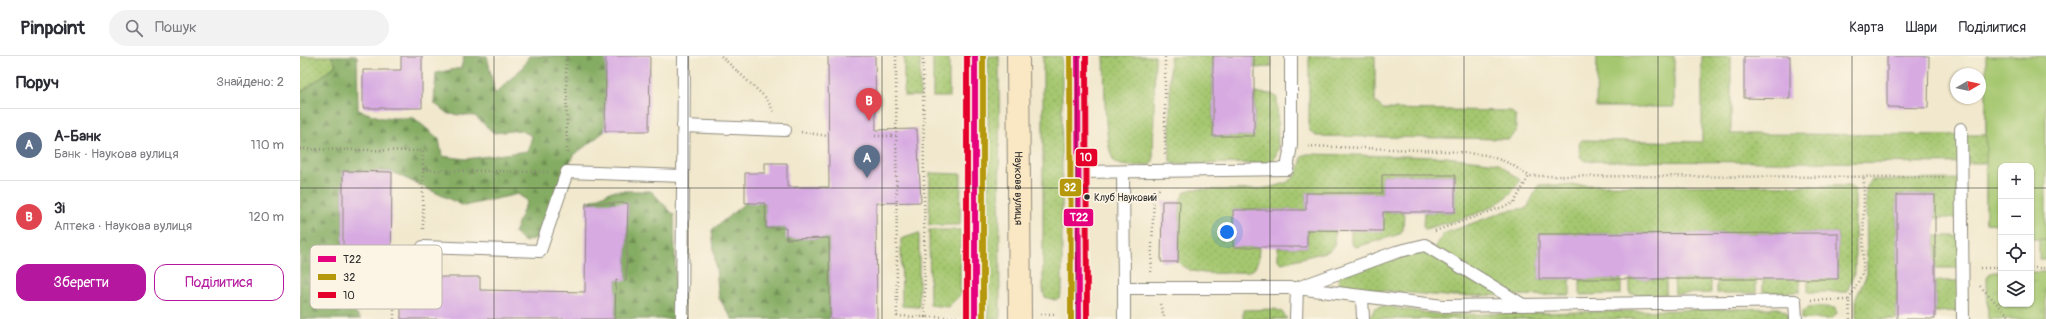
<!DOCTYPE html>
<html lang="uk">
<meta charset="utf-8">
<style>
body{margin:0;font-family:Pangolin,sans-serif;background:#f2f2f3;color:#2b2b33}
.controls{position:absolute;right:12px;bottom:12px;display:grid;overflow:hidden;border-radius:8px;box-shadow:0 1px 3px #0004}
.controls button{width:36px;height:36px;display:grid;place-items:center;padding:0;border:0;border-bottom:1px solid #e1e1e2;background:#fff;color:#2b2b33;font:20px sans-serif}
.compass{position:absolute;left:1650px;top:12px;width:36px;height:36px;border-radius:50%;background:#fff;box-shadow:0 1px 3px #0004;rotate:81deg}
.you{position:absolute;left:927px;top:176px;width:14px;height:14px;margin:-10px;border:3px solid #fff;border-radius:50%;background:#1a73e8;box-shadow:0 0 0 6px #1a73e833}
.badge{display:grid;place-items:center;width:26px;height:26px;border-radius:50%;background:#b5179e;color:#fff;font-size:13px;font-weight:700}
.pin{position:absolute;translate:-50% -33px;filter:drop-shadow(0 1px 2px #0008)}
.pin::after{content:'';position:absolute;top:21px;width:14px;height:12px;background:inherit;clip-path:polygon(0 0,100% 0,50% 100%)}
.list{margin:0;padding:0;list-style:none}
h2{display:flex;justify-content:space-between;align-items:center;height:52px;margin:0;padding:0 16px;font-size:17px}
h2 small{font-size:13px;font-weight:400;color:#7c7c81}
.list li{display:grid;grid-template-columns:26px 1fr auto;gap:12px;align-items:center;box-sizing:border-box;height:72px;padding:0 16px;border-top:1px solid #e1e1e2}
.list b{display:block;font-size:15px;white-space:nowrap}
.list p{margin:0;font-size:13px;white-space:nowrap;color:#7c7c81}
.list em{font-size:13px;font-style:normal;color:#7c7c81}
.actions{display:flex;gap:8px;padding:12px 16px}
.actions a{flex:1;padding:9px 0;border:1px solid #b5179e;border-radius:12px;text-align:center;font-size:14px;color:#b5179e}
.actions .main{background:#b5179e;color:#fff}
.icon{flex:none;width:22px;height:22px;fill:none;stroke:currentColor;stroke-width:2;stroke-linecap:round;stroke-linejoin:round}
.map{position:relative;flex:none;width:1746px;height:263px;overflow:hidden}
header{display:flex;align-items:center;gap:24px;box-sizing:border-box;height:56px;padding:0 20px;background:#fff;border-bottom:1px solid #e1e1e2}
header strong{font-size:19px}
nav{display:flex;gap:22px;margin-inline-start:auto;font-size:14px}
.search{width:280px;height:36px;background:#f2f2f3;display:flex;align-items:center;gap:10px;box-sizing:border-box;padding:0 14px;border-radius:22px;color:#7c7c81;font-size:15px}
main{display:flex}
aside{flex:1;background:#fff}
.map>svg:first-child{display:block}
.grass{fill:url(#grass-dots);stroke:#68794d}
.forest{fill:url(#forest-firs);stroke:#586c46}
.park{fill:url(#park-tufts);stroke:#68794d}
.garden{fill:#a5c76f;stroke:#68794d}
.building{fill:#d7aae2}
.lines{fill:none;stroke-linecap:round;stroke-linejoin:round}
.service-casing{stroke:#8e8a7c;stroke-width:14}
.secondary-casing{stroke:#8e8a7c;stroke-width:24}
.path{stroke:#8e8a7c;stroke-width:2.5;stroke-dasharray:1 3;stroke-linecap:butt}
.service{stroke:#fff;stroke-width:12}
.secondary{stroke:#fae7c3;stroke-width:22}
.bus-1-casing{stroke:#fcf5e5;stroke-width:9}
.bus-2-casing{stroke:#fcf5e5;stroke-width:9}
.bus-3-casing{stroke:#fcf5e5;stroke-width:9}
.bus-1{stroke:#e5007d;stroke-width:6}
.bus-2{stroke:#b5980b;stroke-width:6}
.bus-3{stroke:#e4002b;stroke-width:6}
.grid{fill:none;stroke:#2b2b2b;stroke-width:1;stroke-opacity:0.55}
.bus-dot{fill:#2b2b2b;stroke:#fcf5e5;stroke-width:1.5}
.labels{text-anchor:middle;stroke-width:3.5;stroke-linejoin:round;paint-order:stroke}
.bus-label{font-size:10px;fill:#2b2b2b;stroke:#fcf5e5;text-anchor:start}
.street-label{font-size:11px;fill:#2b2b2b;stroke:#fcf5e5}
.key{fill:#fcf5e5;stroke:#bdb8ad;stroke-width:1}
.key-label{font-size:11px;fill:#2b2b2b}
.line-badge{stroke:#fcf5e5;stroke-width:1.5}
.badge-label{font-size:11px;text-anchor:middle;font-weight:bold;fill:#fff}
</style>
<header>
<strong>Pinpoint</strong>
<div class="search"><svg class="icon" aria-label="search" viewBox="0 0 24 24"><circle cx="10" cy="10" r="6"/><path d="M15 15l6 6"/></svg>Пошук</div>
<nav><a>Карта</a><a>Шари</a><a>Поділитися</a></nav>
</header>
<main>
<aside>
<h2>Поруч<small>Знайдено: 2</small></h2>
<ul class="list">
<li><span class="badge" style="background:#5c6f8a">A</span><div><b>А-Банк</b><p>Банк · Наукова вулиця</p></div><em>110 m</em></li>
<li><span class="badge" style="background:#e0444e">B</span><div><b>3і</b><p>Аптека · Наукова вулиця</p></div><em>120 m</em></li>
</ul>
<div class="actions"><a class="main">Зберегти</a><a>Поділитися</a></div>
</aside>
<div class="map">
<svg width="1746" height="263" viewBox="0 0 1746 263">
<defs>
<pattern id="grass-dots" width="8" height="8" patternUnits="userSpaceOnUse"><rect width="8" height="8" fill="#a5c76f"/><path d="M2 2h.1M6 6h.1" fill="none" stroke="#8eab60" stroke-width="1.8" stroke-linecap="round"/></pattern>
<pattern id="forest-firs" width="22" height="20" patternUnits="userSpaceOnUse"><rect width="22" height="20" fill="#84ac62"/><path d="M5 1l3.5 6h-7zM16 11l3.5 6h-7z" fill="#6c8c51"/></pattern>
<pattern id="park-tufts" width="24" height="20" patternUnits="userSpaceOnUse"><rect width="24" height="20" fill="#a5c76f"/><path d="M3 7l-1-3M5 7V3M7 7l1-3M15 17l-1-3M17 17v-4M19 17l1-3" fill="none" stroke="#8eab60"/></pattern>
</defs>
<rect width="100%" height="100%" fill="#fcf5e5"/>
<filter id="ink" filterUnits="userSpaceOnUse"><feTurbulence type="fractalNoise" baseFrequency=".025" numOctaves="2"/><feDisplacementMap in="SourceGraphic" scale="8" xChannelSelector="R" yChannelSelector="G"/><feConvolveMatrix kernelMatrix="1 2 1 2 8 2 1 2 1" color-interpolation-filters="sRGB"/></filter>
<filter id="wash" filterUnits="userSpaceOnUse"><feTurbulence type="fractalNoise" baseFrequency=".012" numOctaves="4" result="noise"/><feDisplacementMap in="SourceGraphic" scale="16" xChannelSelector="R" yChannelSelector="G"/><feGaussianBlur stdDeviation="0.9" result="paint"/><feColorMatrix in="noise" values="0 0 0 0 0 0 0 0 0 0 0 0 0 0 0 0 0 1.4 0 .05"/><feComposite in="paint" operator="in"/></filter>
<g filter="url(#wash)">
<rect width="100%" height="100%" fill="#f1e8cd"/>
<!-- grass -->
<g class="grass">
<path d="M0 0H31L36 9 0 37Z"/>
<rect x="604" y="0" width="16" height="40"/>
<rect x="633" y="0" width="16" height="41"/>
<path d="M688 0H699L700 263H688Z"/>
<path d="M743 0H762V235L760 241 755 244 745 241 743 235Z"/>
<path d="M804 0H855L853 106 850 109C841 109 825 112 816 107 803 98 805 17 804 0Z"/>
<path d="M870 0H913V80H954L955 37 972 38 977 42 978 94 973 105 962 107 874 108 870 105Z"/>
<path d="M954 0H971V11L954 12Z"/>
<path d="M1009 0H1075V46L1083 53 1211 55 1216 61V76L1209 83 1016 80 1009 74Z"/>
<path d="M1402 0H1431V78L1686 79V38L1731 110H1701V168L1686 167V107L1285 105 1280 101 1279 88 1282 84 1402 86Z"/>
<path d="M1007 98 1146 101 1173 104 1198 107 1220 124C1205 155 1156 164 1125 173L1123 170 1124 156H1155V119H1082V137H1006V154H933V191H959L958 205 954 213 948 216C927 216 893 223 878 206L880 145 884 137 892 133C916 133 980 139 995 120 999 114 1001 107 1002 100Z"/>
<path d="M630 117 661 118 660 169H629Z"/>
<path d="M1659 123 1660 162H1635L1634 139H1597V263H1556V242L1567 218 1566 130 1572 124Z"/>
<path d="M1239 129 1549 130 1555 134V215L1547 236H1508V222H1538V177L1239 178V223H1270V239L1145 240 1041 231 1038 227 1040 219 1135 192 1143 178 1206 155 1227 152Z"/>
<path d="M1083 156H1104L1103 173 1100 178 1056 191 1051 188V174Z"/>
<path d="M629 174H661L660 239 648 251 630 249Z"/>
<path d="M1007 174H1035L1034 190 1029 195 982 207 978 204V191H1007Z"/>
<path d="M619 177V251L602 250 601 183Z"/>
<rect x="1635" y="180" width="25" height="32"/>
<rect x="1739" y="183" width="7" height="20"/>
<path d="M1500 222V236L1463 237V223Z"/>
<path d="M1280 223H1321V238L1280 239Z"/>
<rect x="1330" y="223" width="36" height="15"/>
<path d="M1374 223H1410L1411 237 1375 238Z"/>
<rect x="1417" y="223" width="39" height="14"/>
<path d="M1635 225H1660V255L1635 256Z"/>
<path d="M1084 250 1141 259 1478 252 1486 256 1489 263H1069L1075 252Z"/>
<path d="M1513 250 1535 252 1537 257 1532 263H1501L1503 255Z"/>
<path d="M975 253 982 256 987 263H943V254Z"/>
</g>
<!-- forest -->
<g class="forest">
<path d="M31 0H57L58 54 82 62H114L139 83 142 100 166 103 228 95 232 80 220 74 194 77 175 60 148 58 134 47 136 17 161 12 164 0H187L195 38 222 12 229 0H306L305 75 274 99 259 127V158L241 180 225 186 214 177 227 145 218 138 164 150 92 116 43 115V244L61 263H0V37L36 9Z"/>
<path d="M312 135H351L374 159 376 246 374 263H315L316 224H326L328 148 286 147Z"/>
<path d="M445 147H465L466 172H486L487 183 529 182 530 263H432L419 242 412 174Z"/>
</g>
<!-- park -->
<path class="park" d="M1694 216H1701V248H1731V216H1746V263H1688L1687 222 1689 218Z"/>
<!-- garden -->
<g class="garden">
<path d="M1297 0H1374V51H1296Z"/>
<path d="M1686 0H1746V183H1731V110H1701V168L1686 167Z"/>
</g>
<g id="blocks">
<!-- building -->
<g class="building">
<path d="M101 0H122V52H63V14H101Z"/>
<path d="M306 0H350L349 75H305Z"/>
<path d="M528 0H575L576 74 617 73 621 146 576 147 577 263H530L529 182 486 183V172H466L465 147H445V117H465V107H487V131H529Z"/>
<rect x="913" y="0" width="41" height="80"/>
<path d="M1444 0H1490V43L1444 42Z"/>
<path d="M1587 0H1629L1628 52 1587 51Z"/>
<path d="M43 115 92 116 91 221H180V234L285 236 286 147H328L326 225 316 224 315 263H101V244H43Z"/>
<path d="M1082 119H1155V156H1083V175L1007 174V191H933V154H1006V137H1082Z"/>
<rect x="1597" y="139" width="38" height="124"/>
<path d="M862 145H880L878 206H861Z"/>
<path d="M1538 177V223H1239V178Z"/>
</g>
</g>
</g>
<g filter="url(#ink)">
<use href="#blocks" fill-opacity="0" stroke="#8e8a7c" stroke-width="1"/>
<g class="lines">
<defs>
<g id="service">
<path d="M383 70 485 74"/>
<path d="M1661 73 1663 263"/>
<path d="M779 116 987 113 991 89V0"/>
<path d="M823 116 824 232H997L996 263"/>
<path d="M123 191 240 195 267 116 383 120"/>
<path d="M1000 231 1096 196 1125 189 1223 249"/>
<path d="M824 232V263"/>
<path d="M997 232 1143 250 1495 245 1496 263"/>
<path d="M1062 240 1063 263"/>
<path d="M382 263 384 0"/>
<path d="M675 263V0"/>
</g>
<g id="secondary">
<path id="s1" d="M718 0 720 263"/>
<path d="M778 0 779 263"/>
</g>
</defs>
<!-- service casing -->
<use href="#service" class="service-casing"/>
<!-- secondary casing -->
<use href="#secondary" class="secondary-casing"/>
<!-- path -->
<g class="path">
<path d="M266 0 267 100"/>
<path d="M421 0 466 42 474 56"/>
<path d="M596 0 597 263"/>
<path d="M623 0 625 261H658"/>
<path d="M501 76 528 80"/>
<path d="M575 80H596"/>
<path d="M1008 90 1147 95 1186 99 1209 107 1229 120 1645 121"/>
<path d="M0 93 123 95V174"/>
<path d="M865 98V0"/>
<path d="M123 114 250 116"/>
<path d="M1135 175 1214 147 1229 120"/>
<path d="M94 209 109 200"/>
<path d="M1680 212H1701"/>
<path d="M1731 212H1746"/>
<path d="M851 216 854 139 861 131"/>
<path d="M1680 230 1712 263"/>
<path d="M1511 244H1549L1550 263"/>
<path d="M1549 244 1563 216 1564 121"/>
<path d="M860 248 865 263"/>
<path d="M741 258H757"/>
<path d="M597 260 625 261V263"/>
<path d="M94 263V249"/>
</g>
<!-- service -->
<use href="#service" class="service"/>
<!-- secondary -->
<use href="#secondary" class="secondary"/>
<defs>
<g id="bus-1">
<path d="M675 0V263"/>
<path d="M778 0 779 263"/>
</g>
<g id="bus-2">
<path d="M683 0V263"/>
<path d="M770 0 771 263"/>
</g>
<g id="bus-3">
<path d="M667 0V263"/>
<path d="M786 0 787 263"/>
</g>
</defs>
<!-- bus-1 casing -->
<use href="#bus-1" class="bus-1-casing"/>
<!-- bus-2 casing -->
<use href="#bus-2" class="bus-2-casing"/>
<!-- bus-3 casing -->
<use href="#bus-3" class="bus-3-casing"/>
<!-- bus-1 -->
<use href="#bus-1" class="bus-1"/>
<!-- bus-2 -->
<use href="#bus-2" class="bus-2"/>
<!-- bus-3 -->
<use href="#bus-3" class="bus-3"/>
</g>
</g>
<!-- grid -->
<path class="grid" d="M194 0V263M388 0V263M582 0V263M776 0V263M970 0V263M1164 0V263M1358 0V263M1552 0V263M0 132H1701M1731 132H1746"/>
<!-- markers -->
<circle class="bus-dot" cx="787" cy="141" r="3.5"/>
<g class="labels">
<!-- bus labels -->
<g class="bus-label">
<text x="794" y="145">Клуб Науковий</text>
</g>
<!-- street labels -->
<g class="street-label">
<text dy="4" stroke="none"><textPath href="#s1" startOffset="132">Наукова вулиця</textPath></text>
</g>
</g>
<!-- legend -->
<rect x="10" y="189" width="132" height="64" rx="6" class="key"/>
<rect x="18" y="200" width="18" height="6" fill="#e5007d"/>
<rect x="18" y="218" width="18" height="6" fill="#b5980b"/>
<rect x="18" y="236" width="18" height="6" fill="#e4002b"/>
<g class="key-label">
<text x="43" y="207">Т22</text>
<text x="43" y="225">32</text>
<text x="43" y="243">10</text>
</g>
<g class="line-badge">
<rect x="775" y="92" width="23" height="19" rx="4" fill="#e4002b"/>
<rect x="759" y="122" width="23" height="19" rx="4" fill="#b5980b"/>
<rect x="763" y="152" width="31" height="19" rx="4" fill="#e5007d"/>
</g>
<g class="badge-label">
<text x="786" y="105">10</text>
<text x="770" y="135">32</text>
<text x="779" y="165">Т22</text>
</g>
</svg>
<div class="controls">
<button>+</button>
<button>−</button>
<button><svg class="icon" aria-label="locate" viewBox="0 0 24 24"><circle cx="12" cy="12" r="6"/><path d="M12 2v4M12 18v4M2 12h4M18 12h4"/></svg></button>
<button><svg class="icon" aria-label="layers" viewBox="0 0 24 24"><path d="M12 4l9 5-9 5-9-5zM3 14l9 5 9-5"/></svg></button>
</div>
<svg class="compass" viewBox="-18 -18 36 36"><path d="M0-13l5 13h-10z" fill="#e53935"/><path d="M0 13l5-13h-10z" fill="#7c7c81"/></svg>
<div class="you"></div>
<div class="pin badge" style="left:567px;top:122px;background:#5c6f8a">A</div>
<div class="pin badge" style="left:569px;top:65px;background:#e0444e">B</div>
</div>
</main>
